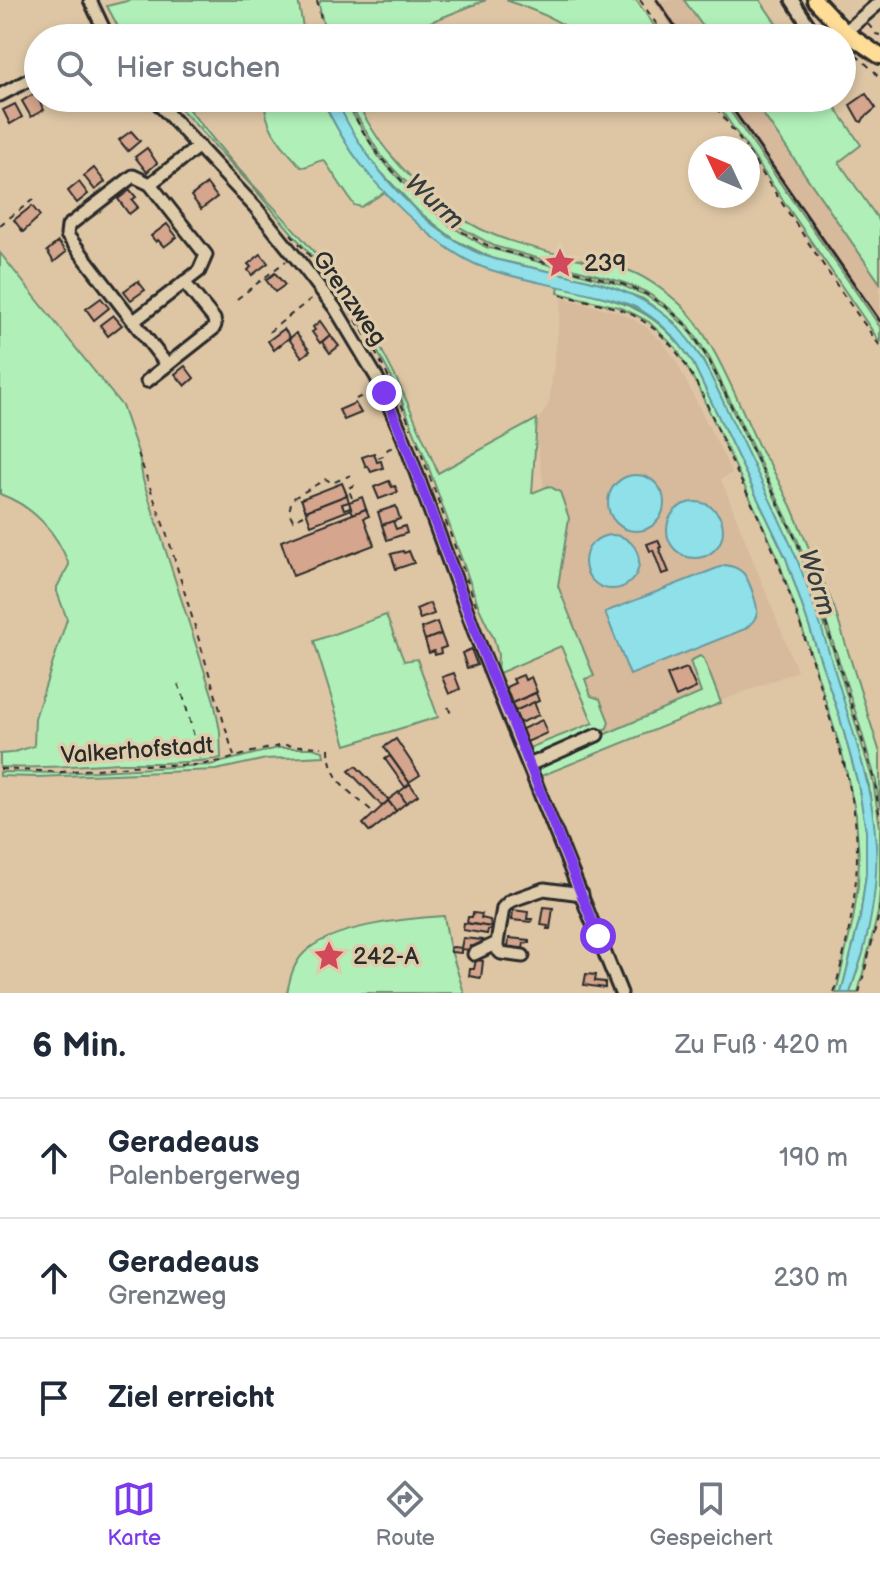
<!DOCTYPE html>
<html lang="de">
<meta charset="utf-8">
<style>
body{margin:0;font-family:"Balsamiq Sans",sans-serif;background:#f6f6f7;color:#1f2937}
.compass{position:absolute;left:688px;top:136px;width:72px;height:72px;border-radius:50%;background:#fff;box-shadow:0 4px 12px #0003;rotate:314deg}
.stop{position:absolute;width:24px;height:24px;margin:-18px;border:6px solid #7c3aed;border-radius:50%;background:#fff}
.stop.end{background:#7c3aed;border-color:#fff;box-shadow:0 2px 8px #0008}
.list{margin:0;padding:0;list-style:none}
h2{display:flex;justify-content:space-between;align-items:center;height:104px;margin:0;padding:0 32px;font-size:34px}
h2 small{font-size:26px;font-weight:400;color:#747a83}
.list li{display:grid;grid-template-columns:52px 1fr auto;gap:24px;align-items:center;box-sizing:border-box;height:120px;padding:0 32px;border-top:2px solid #e0e1e3}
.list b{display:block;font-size:30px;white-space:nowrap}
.list p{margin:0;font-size:26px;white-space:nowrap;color:#747a83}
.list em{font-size:26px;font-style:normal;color:#747a83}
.icon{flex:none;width:44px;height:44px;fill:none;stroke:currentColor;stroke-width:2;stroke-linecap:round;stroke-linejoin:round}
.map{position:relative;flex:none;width:880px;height:993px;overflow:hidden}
.search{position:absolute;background:#fff;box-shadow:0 4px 12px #0003;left:24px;right:24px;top:24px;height:88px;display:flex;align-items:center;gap:20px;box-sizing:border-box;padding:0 28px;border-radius:44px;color:#747a83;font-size:30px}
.sheet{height:464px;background:#fff}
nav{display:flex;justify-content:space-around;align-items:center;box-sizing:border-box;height:112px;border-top:2px solid #e0e1e3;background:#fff;font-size:22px;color:#747a83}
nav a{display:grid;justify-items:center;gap:4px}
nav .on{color:#7c3aed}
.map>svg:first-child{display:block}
.built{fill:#d7b99c}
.green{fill:#b0f0b8;stroke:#6e8e72;stroke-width:2}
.water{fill:#8fe0e9;stroke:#67989d;stroke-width:2}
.building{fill:#d5a58d;stroke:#2b2b2b;stroke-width:2}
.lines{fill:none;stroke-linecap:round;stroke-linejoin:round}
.minor-casing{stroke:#2b2b2b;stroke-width:17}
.major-casing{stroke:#2b2b2b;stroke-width:20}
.path{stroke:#2b2b2b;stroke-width:2;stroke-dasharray:6 6;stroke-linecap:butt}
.minor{stroke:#deccaa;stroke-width:11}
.major{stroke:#ffdd96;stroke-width:14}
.rail{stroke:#2b2b2b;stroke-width:3}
.route{stroke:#7c3aed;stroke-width:10}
.labels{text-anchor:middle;stroke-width:7;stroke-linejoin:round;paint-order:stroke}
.poi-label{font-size:24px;fill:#2b2b2b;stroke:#deccaa;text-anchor:start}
.street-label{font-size:24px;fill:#2b2b2b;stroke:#deccaa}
.water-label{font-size:26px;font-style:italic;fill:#353d3e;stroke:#deccaa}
</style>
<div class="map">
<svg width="880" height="993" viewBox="0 0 880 993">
<rect width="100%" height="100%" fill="#dec6a5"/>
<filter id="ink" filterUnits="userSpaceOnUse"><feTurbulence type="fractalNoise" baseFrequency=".0125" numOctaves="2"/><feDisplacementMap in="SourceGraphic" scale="16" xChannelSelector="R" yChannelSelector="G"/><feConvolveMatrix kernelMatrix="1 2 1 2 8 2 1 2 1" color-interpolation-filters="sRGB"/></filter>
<g filter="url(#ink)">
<!-- built -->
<g class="built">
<path d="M653 0H712L738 38H679Z"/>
<path d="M721 98H780L880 243V327Z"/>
<path d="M562 298 614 311 629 317 647 328 664 343 675 359 732 473 721 479 797 671 603 748 561 646 518 664 544 488 537 441 538 421 549 403Z"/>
</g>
<!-- green -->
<g class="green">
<path d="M131 0H298L305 38H124L107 6Z"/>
<path d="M321 0H486L428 23 398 38H326L319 4Z"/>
<path d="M506 0H636L663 38H579C567 21 526 8 506 0Z"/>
<path d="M684 0H760L786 38H711Z"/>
<path d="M171 98H179C198 120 215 142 234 164 271 205 310 244 343 288 384 344 411 409 438 473L537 419 532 493 549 486 560 492 569 518 558 586 594 676 585 679 591 696 600 699 609 722 607 728 534 758 529 748 593 723 561 646 497 674 498 655 494 639 480 610 426 460 393 380 373 343 332 280 259 194Z"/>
<path d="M264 98H322C338 133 358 164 385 192L361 207 354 205 324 160C315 161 310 167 301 167 281 144 265 130 264 98Z"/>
<path d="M336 98H343L378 156 401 181 449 225 486 247 621 285 645 295 668 310 688 329 708 360 796 541 834 653 873 781 880 827V889L878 913 858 993H850L863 953 875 885 876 849 869 786 834 670 803 575 774 509 702 359 674 322 643 299 601 283 494 259 455 240 418 211 376 167 349 128Z"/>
<path d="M346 98H354C365 117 375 137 390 154 417 187 454 219 494 235 518 245 545 251 570 257 590 262 611 264 630 271 646 277 668 293 680 304 714 336 741 410 762 453L770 464 791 506 834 607 880 753V808L876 781 859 723 818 596 798 541 710 359 689 326 668 307 646 292 622 282 494 246 454 224 404 180 381 156Z"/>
<path d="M713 98H721L870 312 880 327V342Z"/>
<path d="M752 98H829L861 145 839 162 880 222V283Z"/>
<path d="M0 253 122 406 139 455 143 480 214 701 220 731 221 758C188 764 154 763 120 763 80 765 40 769 0 767V754L11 753 34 746 35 718 67 619 57 592V587L69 565C57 532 33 506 0 494Z"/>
<path d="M559 285C619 301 655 306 692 361L786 558 840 718 858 784 866 830V874L860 918 841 993H836L853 920 858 886 859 859 856 815 843 757 813 660 776 553 697 385 676 348 649 322 636 315 619 307 558 293Z"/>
<path d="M386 615 404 661 417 659 438 717 346 745 314 641Z"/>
<path d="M700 656 704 659 721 703 541 776 537 766 538 763 701 693 690 661Z"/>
<path d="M278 748H312L323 751 324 756 266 759 216 770 36 777 0 776V772L60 773 210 765Z"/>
<path d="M444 916 449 944 464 993H287C290 978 293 964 304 953 330 926 408 918 444 916Z"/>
</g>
<!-- water -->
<g class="water">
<path d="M322 98H336C360 159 432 243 498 260 551 274 612 277 658 310 700 339 717 391 739 435 760 480 784 525 802 572 818 613 830 656 843 698 858 748 873 792 876 845 878 881 872 918 863 953 859 966 854 979 850 993H841L860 918 866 874V831L858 784 840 718 786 558 692 361C677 339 659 319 635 307 622 301 608 298 595 295 557 285 518 280 482 267 459 258 440 243 421 227 378 190 345 151 322 98Z"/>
<circle cx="636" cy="503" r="28"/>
<circle cx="695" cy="530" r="28"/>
<circle cx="612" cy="562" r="27"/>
<path d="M725 565C732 566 739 568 744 574 749 580 758 605 757 613 756 620 750 625 745 629L630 675 605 612Z"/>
</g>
<!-- building -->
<g class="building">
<path d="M35 93 44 110 31 117 22 101Z"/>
<path d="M866 94 876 108 864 118 862 122 859 121 850 105Z"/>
<path d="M15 104 22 117 10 124 3 110Z"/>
<path d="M131 131 140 141 128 151 119 140Z"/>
<path d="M147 148 157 163 147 172 135 157Z"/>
<path d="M94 168 105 182 95 190 84 176Z"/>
<path d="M79 182 88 194 77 203 68 191Z"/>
<path d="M207 184 217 197 201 209 191 196Z"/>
<path d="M130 190 136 197 132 200 138 207 129 214 118 199Z"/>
<path d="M32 206 40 216 23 232 14 220Z"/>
<path d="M167 224 177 237 164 247 158 240 156 242 151 236Z"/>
<path d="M58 242 66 252 54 262 47 251Z"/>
<path d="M261 254 268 263 252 275 248 270 251 267 248 264Z"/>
<path d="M275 273 285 285 275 292 266 280Z"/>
<path d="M138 281 145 290 131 300 124 291Z"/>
<path d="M101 298 109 308 94 320 86 309Z"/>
<path d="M113 315 122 325 108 336 100 325Z"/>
<path d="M320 321 330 335 320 343 312 332 315 330 313 327Z"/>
<path d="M284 329 290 337 274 350 268 341Z"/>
<path d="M296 333 310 351 302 357 289 339Z"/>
<path d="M330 335 339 346 330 353 322 342Z"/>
<path d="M185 366 194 378 185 386 175 374Z"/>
<path d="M355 403 361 413 344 420 339 410Z"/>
<path d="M374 453 377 462 381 461 383 468 371 472 368 466 366 467 362 457Z"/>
<path d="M389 481 392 487 395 486 398 492 379 499 374 487Z"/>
<path d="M342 483 347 495 306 511 301 499Z"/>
<path d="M347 495 349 502 342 504 344 509 351 507 352 509 311 525 306 511Z"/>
<path d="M362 497 366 509 353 514 349 502Z"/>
<path d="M396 506 400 519 382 525 378 512Z"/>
<path d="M366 509 369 516 364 518 374 545 293 576 281 541Z"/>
<path d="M393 521 396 529 405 526 407 533 387 540 382 525Z"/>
<path d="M658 540 661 547 659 548 669 572 662 574 653 550 650 551 647 544Z"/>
<path d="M403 551 404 553 409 551 414 563 396 569 391 554Z"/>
<path d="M430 603 434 614 420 619 416 609Z"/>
<path d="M437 622 441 634 425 640 421 628Z"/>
<path d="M441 634 446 647 440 649 441 653 435 655 434 651 429 653 425 640Z"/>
<path d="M471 649 477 665 467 668 462 653Z"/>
<path d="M687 668 696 688 676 697 667 675Z"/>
<path d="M454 673 460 689 449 694 442 677Z"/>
<path d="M523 675 525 680 531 677 537 692 512 703 506 687 515 683 513 679Z"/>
<path d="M536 693 539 701 515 711 512 703Z"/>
<path d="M534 702 539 715 520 723 515 711Z"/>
<path d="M542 720 547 733 527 742 522 729Z"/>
<path d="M396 739 420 775 409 782 384 747Z"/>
<path d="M390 756 410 784 405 787 385 759Z"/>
<path d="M356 766 389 800 382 806 349 771Z"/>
<path d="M410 784 418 795 406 803 399 792Z"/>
<path d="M399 792 406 803 396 811 388 800Z"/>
<path d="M388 801 396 811 370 832 363 824Z"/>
<path d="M544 907 553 908 550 929H547L548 926 541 925Z"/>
<path d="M513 910 528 912 527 919H532L531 922 512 920Z"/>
<path d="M473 913 482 914 481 918 490 920 491 927 467 923 468 917H472Z"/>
<path d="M464 923 491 927 490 930H488L487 934 463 930Z"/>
<path d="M463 938 482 940V943H480L479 947 470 946V950L461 949V953L451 952 450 948 453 947 461 948Z"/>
<path d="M509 938 529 940V943H524L523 949 508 947Z"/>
<path d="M476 960 483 961 481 978 469 976 470 969H474Z"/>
<path d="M586 974 596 975 595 981 605 982V988L584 985Z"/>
</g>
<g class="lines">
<defs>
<g id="minor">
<path d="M90 0 108 38"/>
<path d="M792 0 817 38"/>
<path d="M845 32 880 2"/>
<path d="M0 95 38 75"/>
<path d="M153 98 256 208 305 269 335 308 377 378 403 437 478 641 621 993"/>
<path d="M150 184 199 146"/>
<path d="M134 321 199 271 206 255 150 184 133 176 68 226 67 235 167 365"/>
<path d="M147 381 213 329 215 325 214 319 184 282"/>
<path d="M529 765 597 735"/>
<path d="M497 943V949L501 953 523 956"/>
<path d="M474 954 497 943 503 908 510 901 544 889 582 894"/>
</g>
<path id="major" d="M815 0 845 32 880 56"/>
</defs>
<!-- minor casing -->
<use href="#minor" class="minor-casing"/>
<!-- major casing -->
<use href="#major" class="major-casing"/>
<!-- path -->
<g class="path">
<path d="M317 0 325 38"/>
<path d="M640 0 666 38"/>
<path d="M868 24 876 34 880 35"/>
<path d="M856 55 875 72 880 80"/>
<path d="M345 98 362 130 380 157 404 183 452 226 492 248 622 284 646 294 669 309 689 328 710 362 798 544 818 598 858 726 875 783 880 820"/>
<path d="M709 98 746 148"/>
<path d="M748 152 840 290 880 346"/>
<path d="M0 225 35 198"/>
<path d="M291 234C342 292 383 356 411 428"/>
<path d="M561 295C589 302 621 305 646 323 691 353 710 413 731 460 747 495 766 529 779 565 796 610 811 657 825 703 837 741 851 780 855 820 862 879 849 936 834 993"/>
<path d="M237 299 286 261"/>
<path d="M269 332 312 298"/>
<path d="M356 399 373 391"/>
<path d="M417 442 476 605"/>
<path d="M138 453 170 544 234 756"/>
<path d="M378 458 383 456 388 449 396 446"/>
<path d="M352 498 348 488 355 485"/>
<path d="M304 515 293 520 289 512 292 499 326 479 332 483 351 475"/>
<path d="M178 684 183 695 201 763"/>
<path d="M448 707 452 716"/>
<path d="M329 748C329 780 350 792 372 811"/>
<path d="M0 769 61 772 143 765H199L226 760 252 752 284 745 322 747"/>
<path d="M859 993 879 915 880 902"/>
</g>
<!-- minor -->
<use href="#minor" class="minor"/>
<!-- major -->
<use href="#major" class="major"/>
<!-- rail -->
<g class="rail">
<path d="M657 0 683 38"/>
<path d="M725 98 880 321"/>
</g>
</g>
</g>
<g class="lines" filter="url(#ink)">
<!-- route -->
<path class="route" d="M384 393 403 437 490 671 507 709 598 936"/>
</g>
<!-- icons -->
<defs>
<symbol id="sight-bare" viewBox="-9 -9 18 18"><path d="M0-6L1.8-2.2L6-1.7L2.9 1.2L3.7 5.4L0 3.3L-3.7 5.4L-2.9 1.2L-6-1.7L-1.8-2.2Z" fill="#d1495b" stroke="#deccaa" stroke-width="2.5" paint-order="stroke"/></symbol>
</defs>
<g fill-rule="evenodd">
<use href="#sight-bare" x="538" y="241" width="44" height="44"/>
<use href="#sight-bare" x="307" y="934" width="44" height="44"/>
</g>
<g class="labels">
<!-- poi labels -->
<g class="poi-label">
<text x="584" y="271">239</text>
<text x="353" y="964">242-A</text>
</g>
<!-- street labels -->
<g class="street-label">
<text transform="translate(350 298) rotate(55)" y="8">Grenzweg</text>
<text transform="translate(137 750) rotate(-4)" y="8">Valkerhofstadt</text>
</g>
<!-- water labels -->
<g class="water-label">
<text transform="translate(435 201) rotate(42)" y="9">Wurm</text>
<text transform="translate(818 582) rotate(72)" y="9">Worm</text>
</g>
</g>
</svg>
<svg class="compass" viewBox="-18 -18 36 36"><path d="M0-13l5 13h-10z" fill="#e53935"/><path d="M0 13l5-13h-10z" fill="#747a83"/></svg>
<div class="stop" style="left:598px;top:936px"></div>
<div class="stop end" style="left:384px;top:393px"></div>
<div class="search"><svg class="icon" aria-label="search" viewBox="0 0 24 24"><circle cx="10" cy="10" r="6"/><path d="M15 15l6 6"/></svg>Hier suchen</div>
</div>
<section class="sheet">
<h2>6 Min.<small>Zu Fuß · 420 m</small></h2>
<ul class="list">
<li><svg class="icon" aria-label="ahead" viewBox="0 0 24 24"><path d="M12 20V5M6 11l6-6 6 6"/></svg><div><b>Geradeaus</b><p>Palenbergerweg</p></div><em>190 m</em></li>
<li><svg class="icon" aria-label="ahead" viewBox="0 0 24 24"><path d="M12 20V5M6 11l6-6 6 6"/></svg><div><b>Geradeaus</b><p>Grenzweg</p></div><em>230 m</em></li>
<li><svg class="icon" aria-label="arrive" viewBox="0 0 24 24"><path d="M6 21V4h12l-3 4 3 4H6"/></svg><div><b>Ziel erreicht</b></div></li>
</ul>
</section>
<nav>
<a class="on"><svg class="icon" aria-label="map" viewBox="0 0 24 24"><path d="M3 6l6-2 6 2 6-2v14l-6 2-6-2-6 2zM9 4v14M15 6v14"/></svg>Karte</a>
<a><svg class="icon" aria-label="directions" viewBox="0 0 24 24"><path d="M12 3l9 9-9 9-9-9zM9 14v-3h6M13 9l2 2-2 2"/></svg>Route</a>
<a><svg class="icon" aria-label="saved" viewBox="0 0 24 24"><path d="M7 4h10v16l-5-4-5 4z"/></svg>Gespeichert</a>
</nav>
